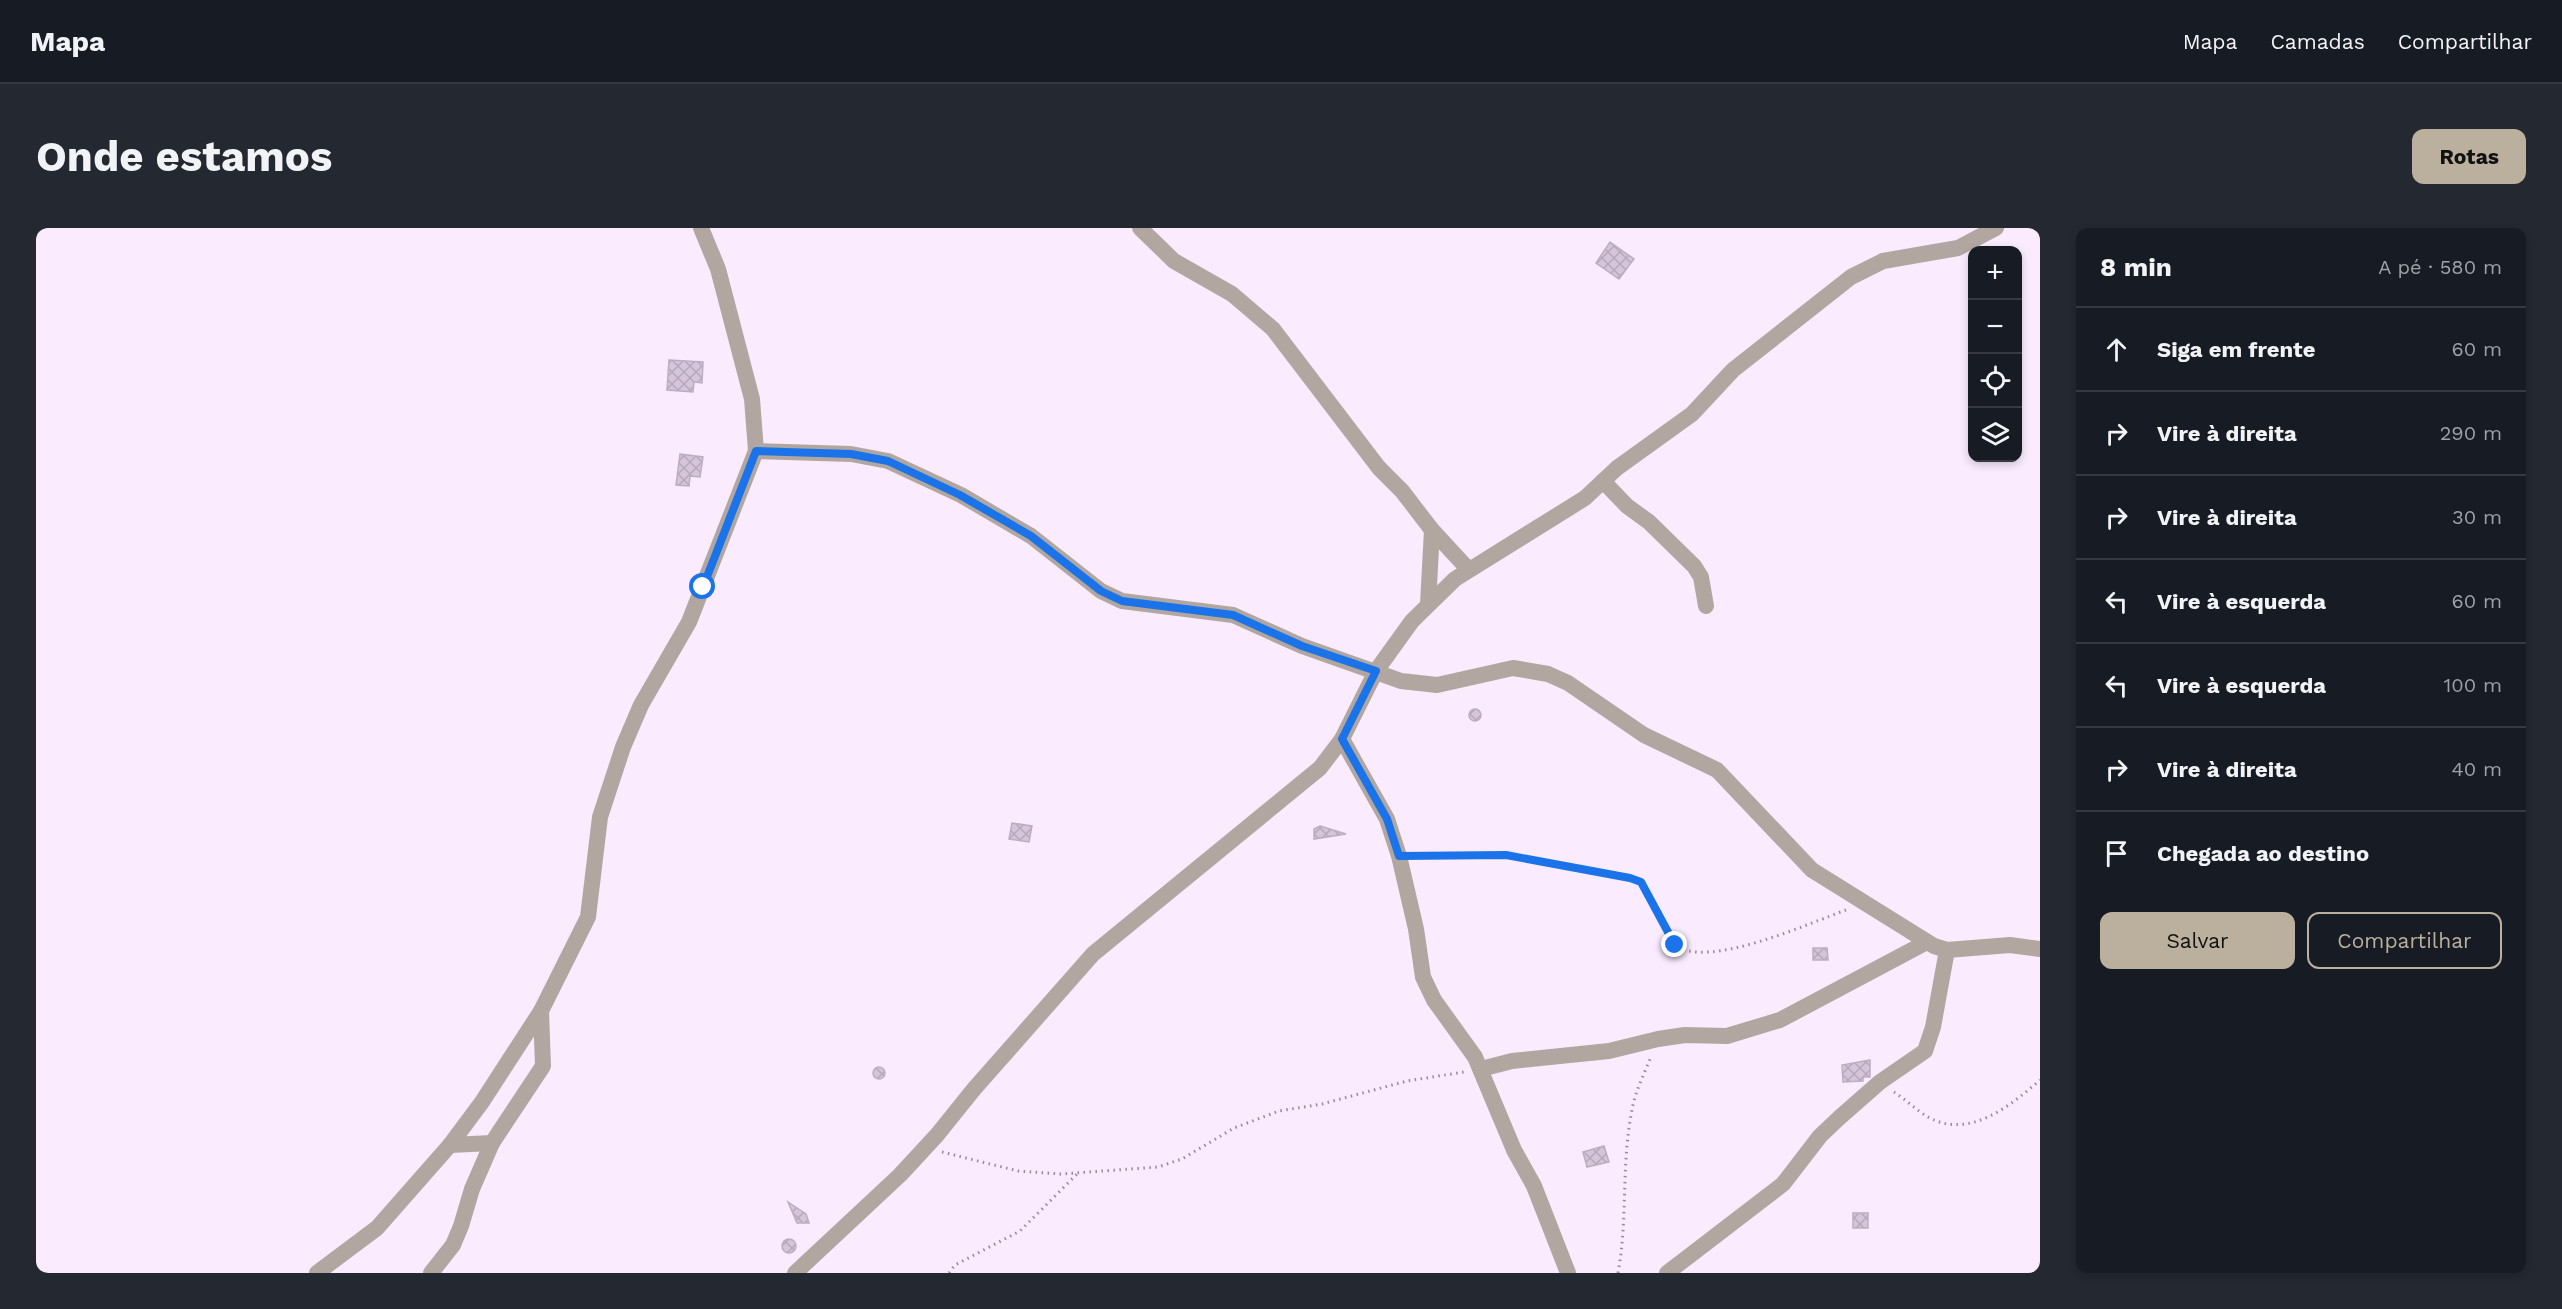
<!DOCTYPE html>
<html lang="pt">
<meta charset="utf-8">
<style>
body{margin:0;font-family:"Work Sans",sans-serif;background:#242831;color:#f1f3f6}
.controls{position:absolute;right:18px;top:18px;display:grid;overflow:hidden;border-radius:12px;box-shadow:0 3px 9px #0003}
.controls button{width:54px;height:54px;display:grid;place-items:center;padding:0;border:0;border-bottom:2px solid #363941;background:#171b24;color:#f1f3f6;font:30px sans-serif}
.stop{position:absolute;width:18px;height:18px;margin:-14px;border:4px solid #1a73e8;border-radius:50%;background:#fff}
.stop.end{background:#1a73e8;border-color:#fff;box-shadow:0 2px 6px #0008}
.list{margin:0;padding:0;list-style:none}
h2{display:flex;justify-content:space-between;align-items:center;height:78px;margin:0;padding:0 24px;font-size:26px}
h2 small{font-size:20px;font-weight:400;color:#9ea1a6}
.list li{display:grid;grid-template-columns:39px 1fr auto;gap:18px;align-items:center;box-sizing:border-box;height:84px;padding:0 24px;border-top:2px solid #363941}
.list b{display:block;font-size:22px;white-space:nowrap}
.list em{font-size:20px;font-style:normal;color:#9ea1a6}
.actions{display:flex;gap:12px;padding:18px 24px}
.actions a{flex:1;padding:14px 0;border:2px solid #bbb09d;border-radius:12px;text-align:center;font-size:21px;color:#bbb09d}
.actions .main{background:#bbb09d;color:#111}
.icon{flex:none;width:33px;height:33px;fill:none;stroke:currentColor;stroke-width:2;stroke-linecap:round;stroke-linejoin:round}
.map{position:relative;flex:none;width:2004px;height:1045px;overflow:hidden;border-radius:12px}
header{display:flex;align-items:center;gap:36px;box-sizing:border-box;height:84px;padding:0 30px;background:#171b24;border-bottom:2px solid #363941}
header strong{font-size:28px}
nav{display:flex;gap:33px;margin-inline-start:auto;font-size:21px}
.intro{display:flex;align-items:center;justify-content:space-between;box-sizing:border-box;height:144px;padding:0 36px}
h1{margin:0;font-size:42px}
.button{padding:15px 27px;border-radius:12px;background:#bbb09d;color:#111;font-size:21px;font-weight:700}
main{display:flex;gap:36px;padding:0 36px}
aside{flex:1;background:#171b24;border-radius:12px;box-shadow:0 3px 9px #0003}
.map>svg:first-child{display:block}
.building{fill:url(#building-cross-hatch);stroke:#bdadc1;stroke-width:1.5}
.lines{fill:none;stroke-linecap:round;stroke-linejoin:round}
.path{stroke:#958b98;stroke-width:3;stroke-dasharray:1.5 4.5;stroke-linecap:butt}
.minor{stroke:#b1a7a0;stroke-width:16}
.route{stroke:#1a73e8;stroke-width:8}
</style>
<header>
<strong>Mapa</strong>
<nav><a>Mapa</a><a>Camadas</a><a>Compartilhar</a></nav>
</header>
<div class="intro"><h1>Onde estamos</h1><a class="button">Rotas</a></div>
<main>
<div class="map">
<svg width="2004" height="1045" viewBox="0 0 2004 1045">
<defs>
<pattern id="building-cross-hatch" width="8" height="8" patternUnits="userSpaceOnUse" patternTransform="scale(1.5)"><rect width="8" height="8" fill="#d6c5da"/><path d="M0 0l8 8M0 8l8-8" fill="none" stroke="#b6a8ba"/></pattern>
</defs>
<rect width="100%" height="100%" fill="#faecfe"/>
<!-- building -->
<g class="building">
<path d="M1574 14 1598 31 1583 51 1560 35Z"/>
<path d="M633 132 667 134 666 155 658 154 657 164 631 162Z"/>
<path d="M644 226 667 229 664 249 654 248 653 258 640 257Z"/>
<circle cx="1439" cy="487" r="6"/>
<path d="M976 595 996 598 993 614 973 611Z"/>
<path d="M1284 598 1310 606 1278 611V601Z"/>
<path d="M1777 720H1791L1792 732H1777Z"/>
<path d="M1834 832V849H1827V853L1807 854 1806 837Z"/>
<circle cx="843" cy="845" r="6"/>
<path d="M1568 918 1573 934 1551 939 1547 924Z"/>
<path d="M752 974 770 986 773 995H761Z"/>
<rect x="1817" y="985" width="15" height="15"/>
<circle cx="753" cy="1018" r="7"/>
</g>
<g class="lines">
<!-- path -->
<g class="path">
<path d="M1377 627H1470L1594 650 1605 654 1639 717C1671 742 1773 695 1810 682"/>
<path d="M1858 864C1869 871 1880 882 1892 889 1933 912 1974 878 2004 852"/>
<path d="M906 924 982 943 1025 946 1122 939 1146 931 1198 900 1243 883 1286 876 1371 853 1428 844"/>
<path d="M913 1045 919 1037 984 1003 1043 944"/>
<path d="M1582 1045C1592 991 1585 936 1596 882 1599 864 1608 846 1615 829"/>
</g>
<!-- minor -->
<g class="minor">
<path d="M1104 0 1138 33 1196 66 1237 101 1343 240 1366 263 1396 302 1432 341"/>
<path d="M720 223 815 226 852 233 925 267 995 308 1065 363 1086 373 1197 387 1266 418 1365 453 1401 457 1477 440 1512 446 1532 455 1608 507 1681 542 1776 642 1898 718 1911 722 1974 717 2004 721"/>
<path d="M1567 253 1591 278 1613 294 1658 338 1665 349 1670 378"/>
<path d="M1392 376 1396 302"/>
<path d="M1306 511 1351 591 1363 628 1380 701 1387 749 1398 772 1439 829 1478 922 1498 958 1532 1045"/>
<path d="M1445 841 1476 833 1573 823 1622 811 1649 807 1691 808 1744 792 1891 714"/>
<path d="M414 917 456 915"/>
<path d="M281 1045 341 1000 414 917 446 874 505 783 552 689 564 589 587 519 605 477 653 394 720 223 716 171 682 41 665 0"/>
<path d="M395 1045 417 1017 425 998 436 961 456 915 507 838 505 783"/>
<path d="M759 1045 864 947 901 907 938 861 1057 726 1284 540 1306 511 1340 443 1376 393 1419 351 1549 270 1581 240 1656 186 1697 142 1815 49 1847 33 1922 20 1960 0"/>
<path d="M1631 1045 1747 956 1784 908 1803 890 1844 854 1889 823 1897 799 1911 722"/>
</g>
</g>
<g class="lines">
<!-- route -->
<path class="route" d="M667 359 720 223 815 226 852 233 924 267 995 308 1065 363 1086 373 1197 387 1266 418 1340 443 1306 511 1351 591 1363 628 1470 627 1594 650 1605 654 1639 717"/>
</g>
</svg>
<div class="controls">
<button>+</button>
<button>−</button>
<button><svg class="icon" aria-label="locate" viewBox="0 0 24 24"><circle cx="12" cy="12" r="6"/><path d="M12 2v4M12 18v4M2 12h4M18 12h4"/></svg></button>
<button><svg class="icon" aria-label="layers" viewBox="0 0 24 24"><path d="M12 4l9 5-9 5-9-5zM3 14l9 5 9-5"/></svg></button>
</div>
<div class="stop" style="left:667px;top:359px"></div>
<div class="stop end" style="left:1639px;top:717px"></div>
</div>
<aside>
<h2>8 min<small>A pé · 580 m</small></h2>
<ul class="list">
<li><svg class="icon" aria-label="ahead" viewBox="0 0 24 24"><path d="M12 20V5M6 11l6-6 6 6"/></svg><div><b>Siga em frente</b></div><em>60 m</em></li>
<li><svg class="icon" aria-label="right" viewBox="0 0 24 24"><path d="M7 20v-9h11M14 6l5 5-5 5"/></svg><div><b>Vire à direita</b></div><em>290 m</em></li>
<li><svg class="icon" aria-label="right" viewBox="0 0 24 24"><path d="M7 20v-9h11M14 6l5 5-5 5"/></svg><div><b>Vire à direita</b></div><em>30 m</em></li>
<li><svg class="icon" aria-label="left" viewBox="0 0 24 24"><path d="M17 20v-9H6M10 6l-5 5 5 5"/></svg><div><b>Vire à esquerda</b></div><em>60 m</em></li>
<li><svg class="icon" aria-label="left" viewBox="0 0 24 24"><path d="M17 20v-9H6M10 6l-5 5 5 5"/></svg><div><b>Vire à esquerda</b></div><em>100 m</em></li>
<li><svg class="icon" aria-label="right" viewBox="0 0 24 24"><path d="M7 20v-9h11M14 6l5 5-5 5"/></svg><div><b>Vire à direita</b></div><em>40 m</em></li>
<li><svg class="icon" aria-label="arrive" viewBox="0 0 24 24"><path d="M6 21V4h12l-3 4 3 4H6"/></svg><div><b>Chegada ao destino</b></div></li>
</ul>
<div class="actions"><a class="main">Salvar</a><a>Compartilhar</a></div>
</aside>
</main>
